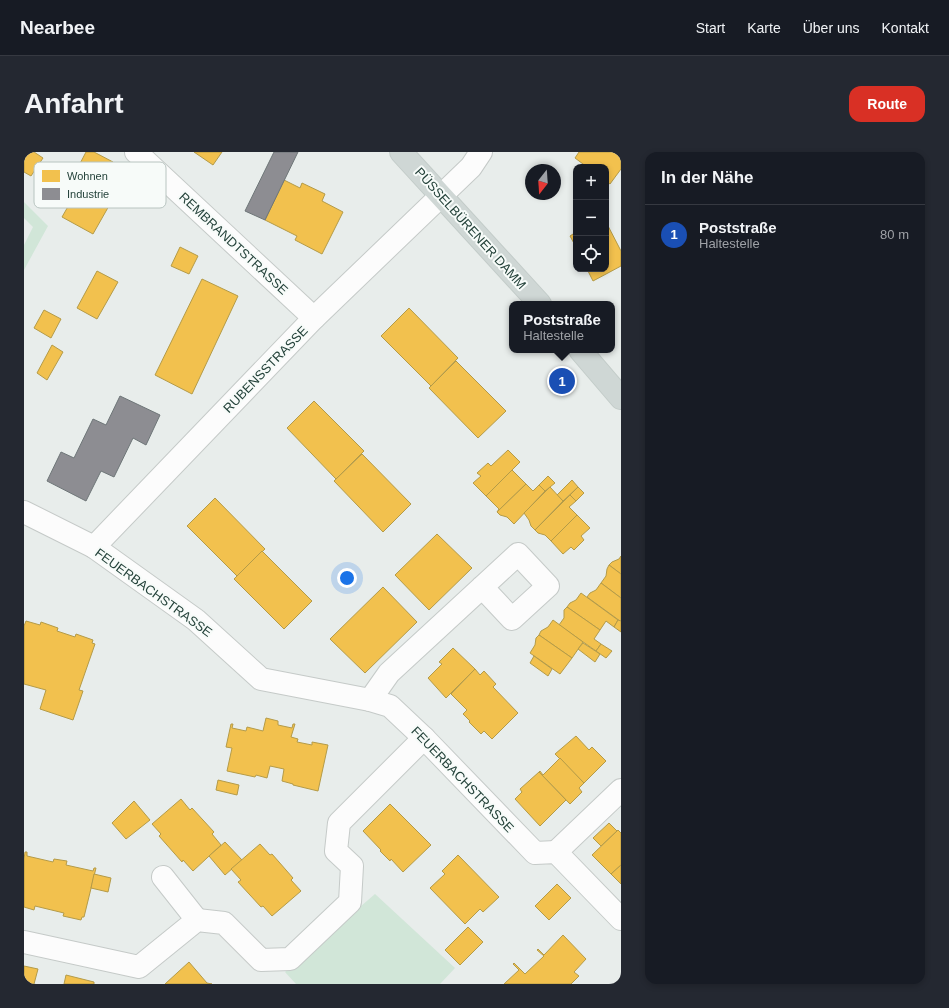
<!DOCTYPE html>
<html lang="de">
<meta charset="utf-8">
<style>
body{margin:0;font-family:Helvetica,sans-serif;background:#242831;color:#f1f3f6}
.controls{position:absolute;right:12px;top:12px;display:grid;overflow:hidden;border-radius:8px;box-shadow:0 2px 6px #0003}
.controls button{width:36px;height:36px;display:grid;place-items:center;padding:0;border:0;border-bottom:1px solid #363941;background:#171b24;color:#f1f3f6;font:20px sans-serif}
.compass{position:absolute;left:501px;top:12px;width:36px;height:36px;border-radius:50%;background:#171b24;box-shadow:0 2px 6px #0003;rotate:197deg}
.you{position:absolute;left:323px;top:426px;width:14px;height:14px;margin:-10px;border:3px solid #fff;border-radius:50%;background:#1a73e8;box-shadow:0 0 0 6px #1a73e833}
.badge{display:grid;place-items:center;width:26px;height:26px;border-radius:50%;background:#d93025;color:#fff;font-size:13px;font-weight:700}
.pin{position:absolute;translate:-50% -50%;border:2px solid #fff;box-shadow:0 1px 4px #0006}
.popup{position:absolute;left:485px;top:149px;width:106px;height:52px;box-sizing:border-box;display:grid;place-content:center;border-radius:8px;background:#171b24;filter:drop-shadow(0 1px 3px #0005);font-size:13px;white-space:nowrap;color:#9ea1a6}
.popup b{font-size:15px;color:#f1f3f6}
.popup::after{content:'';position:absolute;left:50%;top:100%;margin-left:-8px;border:8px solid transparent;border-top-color:#171b24}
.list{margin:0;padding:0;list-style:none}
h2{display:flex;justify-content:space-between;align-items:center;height:52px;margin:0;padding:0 16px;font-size:17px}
h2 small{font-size:13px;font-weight:400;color:#9ea1a6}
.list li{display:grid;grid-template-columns:26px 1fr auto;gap:12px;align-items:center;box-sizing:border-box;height:60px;padding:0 16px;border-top:1px solid #363941}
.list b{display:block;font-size:15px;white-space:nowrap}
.list p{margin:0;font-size:13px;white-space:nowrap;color:#9ea1a6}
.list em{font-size:13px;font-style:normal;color:#9ea1a6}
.icon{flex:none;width:22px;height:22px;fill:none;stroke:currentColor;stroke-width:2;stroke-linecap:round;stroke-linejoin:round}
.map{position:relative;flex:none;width:597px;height:832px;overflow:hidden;border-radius:12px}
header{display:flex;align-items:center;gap:24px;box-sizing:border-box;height:56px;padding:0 20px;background:#171b24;border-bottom:1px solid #363941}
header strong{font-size:19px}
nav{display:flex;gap:22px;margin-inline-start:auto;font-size:14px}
.intro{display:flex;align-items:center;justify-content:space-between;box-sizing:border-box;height:96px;padding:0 24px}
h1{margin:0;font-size:28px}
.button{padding:10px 18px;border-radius:12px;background:#d93025;color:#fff;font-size:14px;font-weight:700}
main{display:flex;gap:24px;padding:0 24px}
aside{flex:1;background:#171b24;border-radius:12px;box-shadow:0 2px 6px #0003}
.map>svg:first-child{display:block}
.green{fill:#d1e6d8}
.homes{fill:#f2c14e;stroke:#b49b48}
.industry{fill:#8d8d92;stroke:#6e7678}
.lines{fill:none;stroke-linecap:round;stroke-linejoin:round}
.minor-casing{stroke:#c5cac8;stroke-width:24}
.major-casing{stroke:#c3ccc9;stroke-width:24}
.minor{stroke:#fcfcfc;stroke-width:22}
.major{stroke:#cfd7d5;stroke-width:22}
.labels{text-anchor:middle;stroke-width:4;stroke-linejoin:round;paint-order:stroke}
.street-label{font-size:13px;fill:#24423a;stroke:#f7fbf9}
.key{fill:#f7fbf9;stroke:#b8c4c0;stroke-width:1}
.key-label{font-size:11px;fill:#24423a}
</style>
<header>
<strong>Nearbee</strong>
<nav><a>Start</a><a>Karte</a><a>Über uns</a><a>Kontakt</a></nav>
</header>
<div class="intro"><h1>Anfahrt</h1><a class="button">Route</a></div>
<main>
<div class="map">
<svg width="597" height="832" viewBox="0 0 597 832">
<rect width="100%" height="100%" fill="#e8edeb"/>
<!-- green -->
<g class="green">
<path d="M0 50 24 74 0 118V93L9 75 0 66Z"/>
<path d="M351 742 431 816 416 832H272L261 820Z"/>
</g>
<!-- homes -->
<g class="homes">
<path d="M0 0H10L19 6 7 24 0 20Z"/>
<path d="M62 0H70L89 10 78 31 86 35 82 41 90 45 69 82 38 65 58 30 49 25Z"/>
<path d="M170 0H198L189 13Z"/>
<path d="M555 0H597V17L586 32 582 29V15H563L551 6Z"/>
<path d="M260 28 276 36 278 31 301 42 298 49 319 60 298 102 271 88 273 84 241 68Z"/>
<path d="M582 70 597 99V114L569 129 563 117H582Z"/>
<path d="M552 80V95L546 84Z"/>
<path d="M156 95 174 104 165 122 147 114Z"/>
<path d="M73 119 94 130 73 167 53 156Z"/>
<path d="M178 127 214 144 168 242 131 223Z"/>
<path d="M385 156 434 206 407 234 357 184Z"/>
<path d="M20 158 37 167 27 186 10 176Z"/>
<path d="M28 193 39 200 23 228 13 221Z"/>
<path d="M432 209 482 259 454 286 405 236Z"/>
<path d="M290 249 340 299 312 327 263 276Z"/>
<path d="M484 298 496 310 462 344 449 331 457 324 453 321 464 311 467 314Z"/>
<path d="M338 302 387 352 359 380 310 329Z"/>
<path d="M488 318 502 332 473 360 475 357 462 344Z"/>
<path d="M524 324 531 331 521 339 515 333Z"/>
<path d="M548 328 554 335 539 349 533 343Z"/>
<path d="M502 332 509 339 515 333 521 339 490 372 483 365 476 363 473 360Z"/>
<path d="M526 335 539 349 511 378 507 374 505 368 500 361Z"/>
<path d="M554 335 560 341 552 349 546 343Z"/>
<path d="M546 343 552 349 545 355 553 363 527 389 521 383 514 381 511 378Z"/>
<path d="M191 346 241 397 213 424 163 374Z"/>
<path d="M553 363 566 376 557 384 560 388 550 398 547 395 539 402 527 389Z"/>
<path d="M413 382 448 416 405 458 371 423Z"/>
<path d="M238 399 288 449 260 477 210 427Z"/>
<path d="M597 404V422L585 413 588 410 595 407Z"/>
<path d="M585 413 597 422V446L577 431 582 424 583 417Z"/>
<path d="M577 431 597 446V468L596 469 563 445 566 441 572 438Z"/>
<path d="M359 435 393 470 341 521 306 487Z"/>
<path d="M557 441 594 468 590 475 582 469 576 478 543 455 546 451 552 448Z"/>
<path d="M543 455 576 478 570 487 577 492 572 499 535 473 540 466V458Z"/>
<path d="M529 468 559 490 548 506 515 483 517 479 524 475Z"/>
<path d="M594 468 597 469V480L590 475Z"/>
<path d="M2 469 16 473 17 470 34 476 33 479 51 485 52 482 69 488 68 491 71 492 55 538 59 539 49 568 16 557 22 538 0 532V474Z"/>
<path d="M515 483 548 506 536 522 506 501 511 493 512 486Z"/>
<path d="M559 491 576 502 571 510 554 497Z"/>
<path d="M577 492 588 499 582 506 572 499Z"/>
<path d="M429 496 451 517 422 546 404 526 418 512 415 510Z"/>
<path d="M510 504 528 517 524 524 506 511Z"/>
<path d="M451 517 456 523 460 519 472 532 469 535 494 561 468 587 460 579 457 582 445 570 446 569 439 562 443 558 427 542Z"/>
<path d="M242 566 254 569V573L268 576 269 572H271L267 585 274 587 273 590 288 593V590L304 593 294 639 269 633V632L258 629 260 617 246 614 243 626 232 623 231 625 203 619 208 596 202 595 207 572H209L208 576 222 579 223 575 239 579Z"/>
<path d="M552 584 565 598 568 595 582 609 560 631 531 602Z"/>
<path d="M536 606 560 631 555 636 558 640 546 652 515 620 516 619 519 623Z"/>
<path d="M515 620 542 648 516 674 491 647 498 640 496 637Z"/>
<path d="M194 628 215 633 213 643 192 638Z"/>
<path d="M157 647 166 658 168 656 190 680 188 682 197 693 169 719 159 708 158 710 135 684 137 682 128 672Z"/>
<path d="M110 649 126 668 102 687 88 671Z"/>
<path d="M366 652 407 693 379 720 367 707 366 709 356 699 357 698 339 679Z"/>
<path d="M585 671 593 679 577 694 569 686Z"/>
<path d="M594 678 597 681V713L587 722 568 703Z"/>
<path d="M201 690 218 708 201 723 185 704Z"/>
<path d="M236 692 246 703 248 702 269 726 267 728 277 739 248 764 239 754 237 755 214 730 217 728 207 717Z"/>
<path d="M1 700H3V704L29 710 30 707 43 709 42 713 69 719 70 716H72L60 765H58L57 768 39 764 40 761 11 754 10 758 0 755V707Z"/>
<path d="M434 703 475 745 459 760 456 757 441 772 406 736 421 722 418 719Z"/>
<path d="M597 713V732L587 722Z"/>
<path d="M70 722 87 726 84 740 67 736Z"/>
<path d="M533 732 547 746 525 768 511 754Z"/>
<path d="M444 775 459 790 436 813 421 798Z"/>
<path d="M539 783 562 807 550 820 555 824 547 832H480L495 818 489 812 490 811 501 822 520 804 513 798 514 797 520 803Z"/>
<path d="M165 810 183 831 188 832H141Z"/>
<path d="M0 814 14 817 10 832H0Z"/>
<path d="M42 823 70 830V832H40Z"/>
</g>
<!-- industry -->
<g class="industry">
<path d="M250 0H274L241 68 221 59Z"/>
<path d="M96 244 136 263 122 293 109 286 90 325 77 319 62 349 23 329 37 300 50 306 69 267 82 273Z"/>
</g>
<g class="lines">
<defs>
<g id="minor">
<path d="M112 0 290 166"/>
<path d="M0 360 70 395 172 468 237 527 346 548 366 554 400 586 511 701 532 700 597 767"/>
<path d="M70 395 290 166 447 15 457 0"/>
<path d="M346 548 365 521 494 402 524 434 488 467 458 435"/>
<path d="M532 700 597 638"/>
<path d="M139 725 173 768"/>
<path d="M0 790 115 815 173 768 200 771 237 808 266 807 326 750 328 714 312 699 315 671 400 586"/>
</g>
<g id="major">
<path d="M377 0 516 152"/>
<path d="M556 198 597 246"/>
</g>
</defs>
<!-- minor casing -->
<use href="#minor" class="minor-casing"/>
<!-- major casing -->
<use href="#major" class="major-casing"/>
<!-- minor -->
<use href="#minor" class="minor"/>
<!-- major -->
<use href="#major" class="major"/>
</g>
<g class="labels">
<!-- street labels -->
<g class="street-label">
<text transform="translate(447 76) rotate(48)" y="5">PÜSSELBÜRENER DAMM</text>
<text transform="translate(210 91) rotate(43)" y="5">REMBRANDTSTRASSE</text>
<text transform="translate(241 217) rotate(-46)" y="5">RUBENSSTRASSE</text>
<text transform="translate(130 440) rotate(36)" y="5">FEUERBACHSTRASSE</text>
<text transform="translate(439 627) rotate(46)" y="5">FEUERBACHSTRASSE</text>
</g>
</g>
<!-- legend -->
<rect x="10" y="10" width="132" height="46" rx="6" class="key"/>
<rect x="18" y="18" width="18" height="12" fill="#f2c14e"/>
<rect x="18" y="36" width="18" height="12" fill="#8d8d92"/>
<g class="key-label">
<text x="43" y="28">Wohnen</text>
<text x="43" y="46">Industrie</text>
</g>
</svg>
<div class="controls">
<button>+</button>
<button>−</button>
<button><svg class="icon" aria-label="locate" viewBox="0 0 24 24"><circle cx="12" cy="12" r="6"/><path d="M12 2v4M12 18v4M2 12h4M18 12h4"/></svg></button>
</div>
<svg class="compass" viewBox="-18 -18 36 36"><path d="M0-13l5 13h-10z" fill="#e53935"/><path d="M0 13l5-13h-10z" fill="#9ea1a6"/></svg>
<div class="you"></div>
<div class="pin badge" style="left:538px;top:229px;background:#1a4fb4">1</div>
<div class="popup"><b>Poststraße</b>Haltestelle</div>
</div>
<aside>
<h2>In der Nähe<small></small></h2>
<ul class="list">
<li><span class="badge" style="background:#1a4fb4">1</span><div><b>Poststraße</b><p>Haltestelle</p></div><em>80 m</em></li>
</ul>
</aside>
</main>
